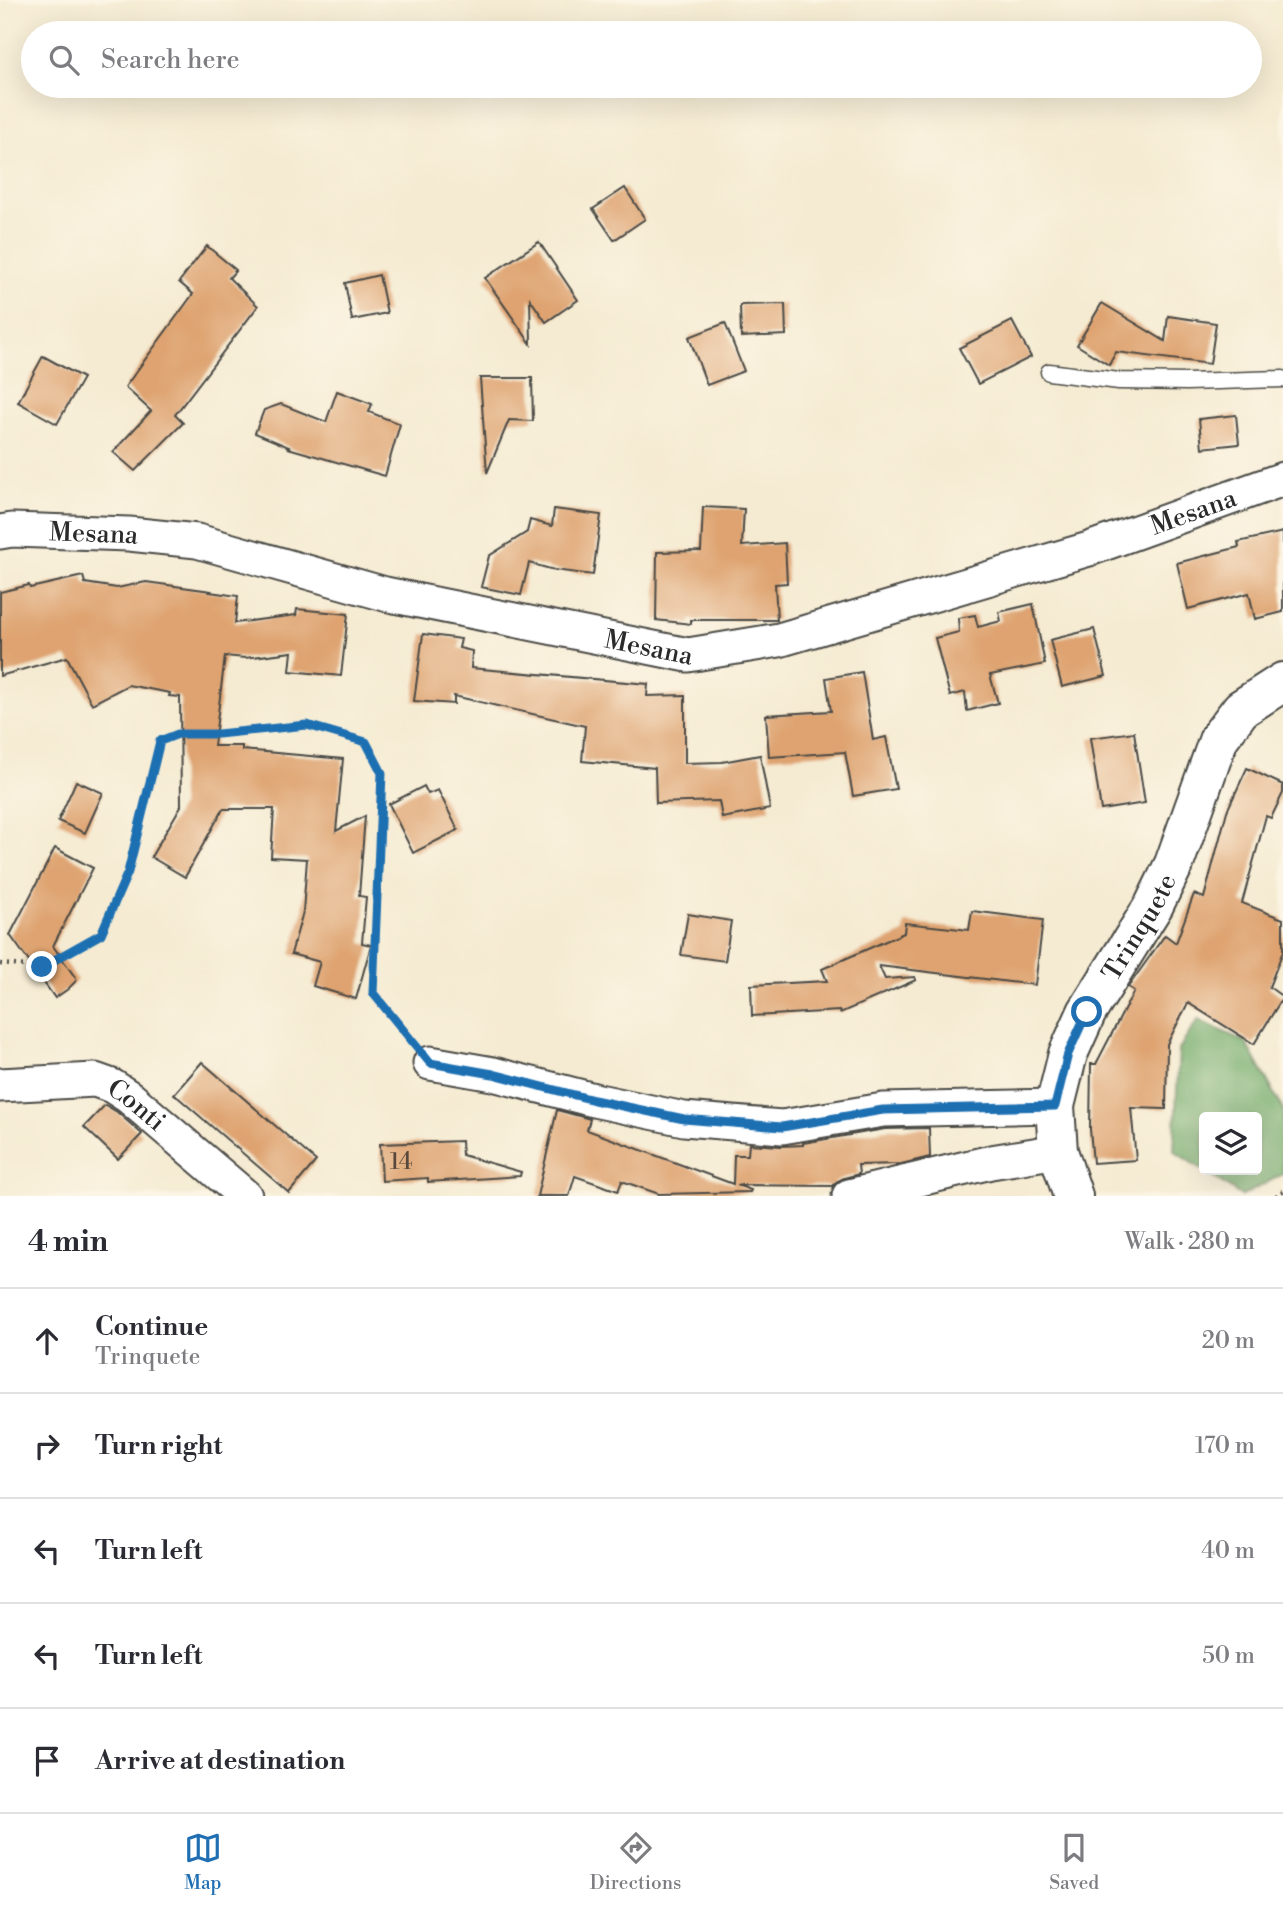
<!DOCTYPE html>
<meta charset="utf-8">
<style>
body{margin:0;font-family:"Libre Bodoni",serif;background:#f2f2f3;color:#2b2b33}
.controls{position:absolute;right:21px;bottom:21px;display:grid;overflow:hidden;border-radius:7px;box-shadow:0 7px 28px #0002}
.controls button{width:63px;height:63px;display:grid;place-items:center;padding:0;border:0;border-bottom:2px solid #e1e1e2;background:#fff;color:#2b2b33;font:35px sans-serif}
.stop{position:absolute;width:21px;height:21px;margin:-16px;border:5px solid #1f6fb2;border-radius:50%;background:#fff}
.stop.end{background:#1f6fb2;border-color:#fff;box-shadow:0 2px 7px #0008}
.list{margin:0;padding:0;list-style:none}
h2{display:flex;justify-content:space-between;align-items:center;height:91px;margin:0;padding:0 28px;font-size:30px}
h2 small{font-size:23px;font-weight:400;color:#7c7c81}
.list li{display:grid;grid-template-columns:46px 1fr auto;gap:21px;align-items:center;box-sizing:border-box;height:105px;padding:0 28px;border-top:2px solid #e1e1e2}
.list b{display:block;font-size:26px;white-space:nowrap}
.list p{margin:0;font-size:23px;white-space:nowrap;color:#7c7c81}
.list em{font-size:23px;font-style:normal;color:#7c7c81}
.icon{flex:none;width:38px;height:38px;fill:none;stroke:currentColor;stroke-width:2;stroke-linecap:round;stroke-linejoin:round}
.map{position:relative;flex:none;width:1283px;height:1196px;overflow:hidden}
.search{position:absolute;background:#fff;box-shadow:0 7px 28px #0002;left:21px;right:21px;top:21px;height:77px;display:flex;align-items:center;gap:18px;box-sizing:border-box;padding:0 24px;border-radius:38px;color:#7c7c81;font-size:26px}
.sheet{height:616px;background:#fff}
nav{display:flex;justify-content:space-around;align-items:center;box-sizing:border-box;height:98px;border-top:2px solid #e1e1e2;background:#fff;font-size:19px;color:#7c7c81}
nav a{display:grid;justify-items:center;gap:4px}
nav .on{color:#1f6fb2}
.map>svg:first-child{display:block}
.forest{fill:#71aa69;stroke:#4e6a4a;stroke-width:2;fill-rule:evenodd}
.building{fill:#dea36f}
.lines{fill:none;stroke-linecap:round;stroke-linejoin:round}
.lane-casing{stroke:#494844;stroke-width:19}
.street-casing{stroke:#494844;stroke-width:37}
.secondary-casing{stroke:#494844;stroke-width:42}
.path{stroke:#494844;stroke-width:4.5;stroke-dasharray:2 5;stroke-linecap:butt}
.lane{stroke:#fff;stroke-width:16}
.street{stroke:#fff;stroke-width:33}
.secondary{stroke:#fff;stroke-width:38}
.route{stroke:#1f6fb2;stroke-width:9}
.labels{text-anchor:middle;stroke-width:5;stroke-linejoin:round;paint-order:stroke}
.number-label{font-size:23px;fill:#58493c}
.street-label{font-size:26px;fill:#2b2b2b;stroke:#fcf5e5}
</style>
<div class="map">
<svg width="1283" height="1196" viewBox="0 0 1283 1196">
<rect width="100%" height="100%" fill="#fcf5e5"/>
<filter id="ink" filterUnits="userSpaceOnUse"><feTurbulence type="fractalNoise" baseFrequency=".0143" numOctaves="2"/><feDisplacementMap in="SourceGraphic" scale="14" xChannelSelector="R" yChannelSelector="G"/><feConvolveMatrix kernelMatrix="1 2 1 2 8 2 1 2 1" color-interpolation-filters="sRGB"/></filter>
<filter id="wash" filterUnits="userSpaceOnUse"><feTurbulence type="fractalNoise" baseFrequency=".00686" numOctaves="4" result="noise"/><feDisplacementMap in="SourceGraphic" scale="28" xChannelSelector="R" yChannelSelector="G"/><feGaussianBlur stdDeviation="1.57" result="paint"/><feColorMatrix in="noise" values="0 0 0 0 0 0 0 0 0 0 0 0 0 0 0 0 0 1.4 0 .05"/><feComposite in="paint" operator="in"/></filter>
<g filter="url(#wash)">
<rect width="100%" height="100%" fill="#f5ebd2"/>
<!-- forest -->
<path class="forest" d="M1198 1020 1246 1042 1283 1109V1174L1242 1196 1174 1151 1179 1049ZM1257 1117V1170H1204V1117Z"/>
<g id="blocks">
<!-- building -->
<g class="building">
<path d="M625 188 645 219 614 240 593 209Z"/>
<path d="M539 242 578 300 546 322 530 299 531 344 485 278Z"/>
<path d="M207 246 236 270 229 278 258 306 175 415 183 423 135 471 113 452 151 411 125 387 193 294 179 282Z"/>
<path d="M379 275 387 313 352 320 345 283Z"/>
<path d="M1102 303 1165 341 1168 316 1216 323 1210 364 1116 352 1109 365 1077 345Z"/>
<path d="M785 304 786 335 741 337 740 305Z"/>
<path d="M1012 321 1031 357 978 384 959 348Z"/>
<path d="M725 323 744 371 707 385 689 337Z"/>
<path d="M43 356 83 378 57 424 18 402Z"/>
<path d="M480 378H532L533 421 509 420 487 473Z"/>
<path d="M337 391 372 404 369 412 400 424 385 476 288 448 289 447 255 433 264 410 281 404 326 422Z"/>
<path d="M1236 415 1239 444 1202 448 1199 419Z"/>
<path d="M703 507 744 509 742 546 785 543 787 583 775 584 777 620H691V624L656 620 657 552 701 551Z"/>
<path d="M554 509 601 515 593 575 554 570 529 563 521 595 481 587 489 556 527 532 530 520 552 526Z"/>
<path d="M1283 532V612L1255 619 1249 593 1188 609 1177 563 1239 547 1238 542Z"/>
<path d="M83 576 85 583 117 588 146 582 211 591 210 592 238 596 235 623 296 615 297 609 348 614 341 676 290 671 292 652 245 658 225 656 214 746H242V750L343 759 336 831 365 816 359 896 366 897 362 943 371 945 356 999 313 986 320 962 291 954 303 912 307 859 271 857 274 809H223L185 877 151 857 181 806 180 697 169 696 170 693 128 685 92 704 67 657 0 676V592L29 585 30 588Z"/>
<path d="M1033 604 1045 664 990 675 998 703 967 711 965 692 950 696 935 638 959 632 958 618 975 615 978 627 1001 621 999 612Z"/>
<path d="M1094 629 1106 676 1062 687 1050 640Z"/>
<path d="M423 634 461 639 459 648 472 651 471 668 648 684 647 696 685 695V763L722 762 760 755 770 809 722 818 719 801 656 803 655 768 582 761 585 726 454 696V704L414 701Z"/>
<path d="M862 672 873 740 886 737 896 789 853 796 845 752 769 757 766 715 831 711 826 678Z"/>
<path d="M1134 732 1145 803 1101 810 1090 738Z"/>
<path d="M1247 768 1283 785V793L1271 818 1266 816 1242 903 1283 919V951L1269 987 1283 997 1254 1044 1188 1003 1167 1044 1166 1109 1131 1108 1136 1160 1093 1163 1090 1129 1091 1064H1096L1134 991 1128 987 1131 983 1165 935 1176 943 1194 894 1204 898 1227 811Z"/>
<path d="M76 781 103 793 85 833 58 821Z"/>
<path d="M424 786 428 794 438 790 458 830 413 853 389 804Z"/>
<path d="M55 848 93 868 53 946 77 980 68 989 55 998 10 935Z"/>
<path d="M972 911 1043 920 1035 985 879 966 885 979 915 977 916 980 840 1013 839 1011 752 1016 751 985 827 981 822 969 904 933 905 923 969 930Z"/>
<path d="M688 914 731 921 725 961 681 955Z"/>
<path d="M202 1062 316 1161 289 1193 174 1094Z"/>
<path d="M105 1105 117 1112 142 1134 118 1159 84 1127Z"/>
<path d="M557 1110 590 1119 587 1130 733 1184 734 1155H748L749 1144 781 1146 803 1145V1143L885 1129 929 1128 930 1157 901 1164 858 1165 859 1174 844 1178 836 1182 833 1186 737 1185 751 1190 750 1192 659 1194 622 1181 618 1191 575 1176 569 1196H537Z"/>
<path d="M461 1141 462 1155 521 1172 520 1176 428 1182V1178L382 1181 380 1144Z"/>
</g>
</g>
</g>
<g filter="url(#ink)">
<use href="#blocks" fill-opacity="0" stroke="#494844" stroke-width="2"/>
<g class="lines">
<defs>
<path id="lane" d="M1049 372 1119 381 1187 382 1283 379"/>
<g id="street">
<path id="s1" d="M0 532 12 530 129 534 197 541 385 594 688 655 779 640 1089 549 1283 479"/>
<path d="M430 1063 493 1074 594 1100 684 1119 782 1127 883 1110 1055 1106"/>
<path id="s2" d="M0 1085 95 1080 112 1086 129 1097 245 1196"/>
<path d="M849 1196 991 1162 1058 1151"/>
</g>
<g id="secondary">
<path id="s3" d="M1073 1196 1058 1151 1055 1106 1068 1054 1087 1012 1154 905 1174 864 1219 738 1241 709 1283 682"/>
</g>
</defs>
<!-- lane casing -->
<use href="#lane" class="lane-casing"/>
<!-- street casing -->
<use href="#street" class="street-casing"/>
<!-- secondary casing -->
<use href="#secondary" class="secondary-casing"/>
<!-- path -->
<g class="path">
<path d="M0 964 42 967 101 934 128 872 160 741 178 735 218 734 307 725 366 742 382 773 373 993 408 1035"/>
<path d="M1276 1196 1283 1191"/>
</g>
<!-- lane -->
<use href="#lane" class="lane"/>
<!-- street -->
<use href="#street" class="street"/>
<!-- secondary -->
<use href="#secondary" class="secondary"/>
</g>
</g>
<g class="lines" filter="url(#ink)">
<!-- route -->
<path class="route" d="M42 967 101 934 128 872 160 741 178 734H218L307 725 366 742 382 773 373 993 430 1063 493 1074 594 1100 684 1119 782 1127 883 1110 1055 1106 1068 1054 1087 1012"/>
</g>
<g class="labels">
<!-- number labels -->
<g class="number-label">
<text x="401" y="1169">14</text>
</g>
<!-- street labels -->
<g class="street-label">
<text dy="9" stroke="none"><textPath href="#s1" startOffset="1228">Mesana</textPath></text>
<text dy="9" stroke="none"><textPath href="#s1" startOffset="94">Mesana</textPath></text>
<text dy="9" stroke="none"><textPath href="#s1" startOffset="662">Mesana</textPath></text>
<text dy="9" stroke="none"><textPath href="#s3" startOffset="292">Trinquete</textPath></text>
<text dy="9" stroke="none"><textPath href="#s2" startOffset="144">Conti</textPath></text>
</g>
</g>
</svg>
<div class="controls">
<button><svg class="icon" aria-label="layers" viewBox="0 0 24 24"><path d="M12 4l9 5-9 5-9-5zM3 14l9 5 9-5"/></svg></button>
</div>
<div class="stop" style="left:1087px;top:1012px"></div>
<div class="stop end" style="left:42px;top:967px"></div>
<div class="search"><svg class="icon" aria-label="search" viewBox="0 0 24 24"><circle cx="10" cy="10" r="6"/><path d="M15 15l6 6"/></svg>Search here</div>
</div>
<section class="sheet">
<h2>4 min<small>Walk · 280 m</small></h2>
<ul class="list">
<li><svg class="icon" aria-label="ahead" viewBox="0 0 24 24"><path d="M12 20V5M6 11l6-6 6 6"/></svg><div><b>Continue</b><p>Trinquete</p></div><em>20 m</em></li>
<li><svg class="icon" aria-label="right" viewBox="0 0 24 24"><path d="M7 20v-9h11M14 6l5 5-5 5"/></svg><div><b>Turn right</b></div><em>170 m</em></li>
<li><svg class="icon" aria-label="left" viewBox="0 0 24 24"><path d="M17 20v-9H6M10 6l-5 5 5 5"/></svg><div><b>Turn left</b></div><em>40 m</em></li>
<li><svg class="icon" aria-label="left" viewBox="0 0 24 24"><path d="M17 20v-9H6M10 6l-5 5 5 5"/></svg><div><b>Turn left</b></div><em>50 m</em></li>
<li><svg class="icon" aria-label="arrive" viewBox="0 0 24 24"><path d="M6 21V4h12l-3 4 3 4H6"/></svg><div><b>Arrive at destination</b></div></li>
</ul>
</section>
<nav>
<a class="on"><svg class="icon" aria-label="map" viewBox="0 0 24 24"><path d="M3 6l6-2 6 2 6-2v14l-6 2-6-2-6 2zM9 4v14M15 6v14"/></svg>Map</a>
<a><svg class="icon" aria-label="directions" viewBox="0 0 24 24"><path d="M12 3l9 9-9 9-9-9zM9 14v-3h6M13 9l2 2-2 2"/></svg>Directions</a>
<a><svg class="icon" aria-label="saved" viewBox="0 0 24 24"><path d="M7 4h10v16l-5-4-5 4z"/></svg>Saved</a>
</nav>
